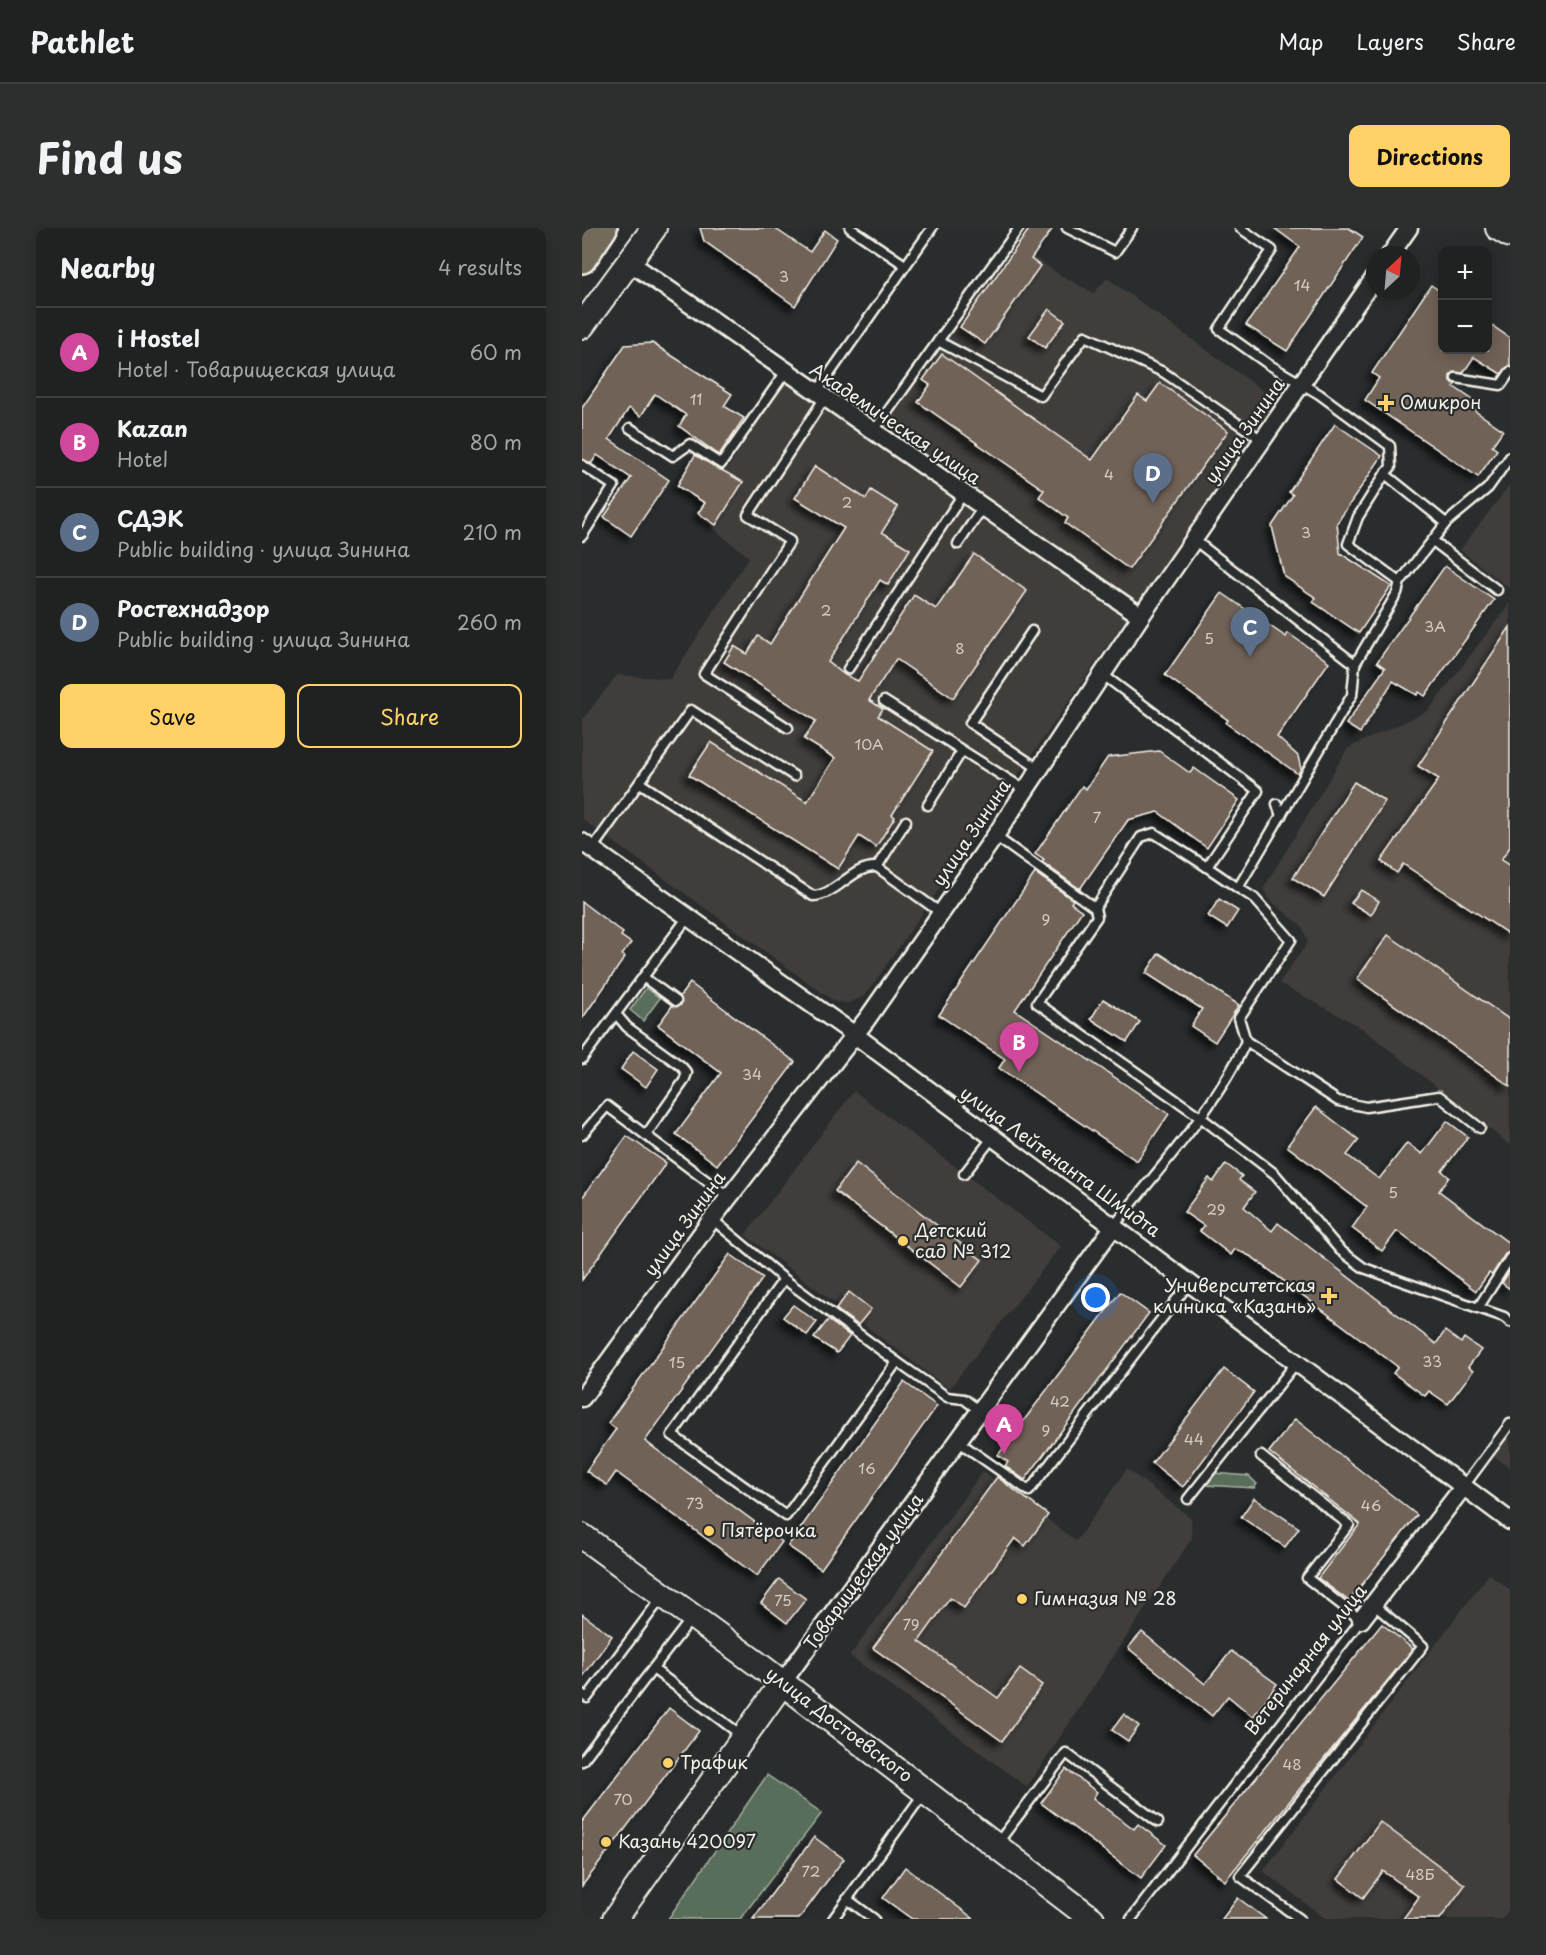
<!DOCTYPE html>
<meta charset="utf-8">
<style>
body{margin:0;font-family:"Playpen Sans",sans-serif;background:#2d2f2f;color:#f1f3f6}
.controls{position:absolute;right:18px;top:18px;display:grid;overflow:hidden;border-radius:12px;box-shadow:0 3px 15px #0003}
.controls button{width:54px;height:54px;display:grid;place-items:center;padding:0;border:0;border-bottom:2px solid #3d3f40;background:#202222;color:#f1f3f6;font:30px sans-serif}
.compass{position:absolute;left:784px;top:18px;width:54px;height:54px;border-radius:50%;background:#202222;box-shadow:0 3px 15px #0003;rotate:26deg}
.you{position:absolute;left:514px;top:1070px;width:21px;height:21px;margin:-15px;border:4px solid #fff;border-radius:50%;background:#1a73e8;box-shadow:0 0 0 9px #1a73e833}
.badge{display:grid;place-items:center;width:39px;height:39px;border-radius:50%;background:#ffd166;color:#fff;font-size:20px;font-weight:700}
.pin{position:absolute;translate:-50% -50px;filter:drop-shadow(0 2px 3px #0008)}
.pin::after{content:'';position:absolute;top:32px;width:21px;height:18px;background:inherit;clip-path:polygon(0 0,100% 0,50% 100%)}
.list{margin:0;padding:0;list-style:none}
h2{display:flex;justify-content:space-between;align-items:center;height:78px;margin:0;padding:0 24px;font-size:26px}
h2 small{font-size:20px;font-weight:400;color:#a2a4a5}
.list li{display:grid;grid-template-columns:39px 1fr auto;gap:18px;align-items:center;box-sizing:border-box;height:90px;padding:0 24px;border-top:2px solid #3d3f40}
.list b{display:block;font-size:22px;white-space:nowrap}
.list p{margin:0;font-size:20px;white-space:nowrap;color:#a2a4a5}
.list em{font-size:20px;font-style:normal;color:#a2a4a5}
.actions{display:flex;gap:12px;padding:18px 24px}
.actions a{flex:1;padding:14px 0;border:2px solid #ffd166;border-radius:12px;text-align:center;font-size:21px;color:#ffd166}
.actions .main{background:#ffd166;color:#111}
.map{position:relative;flex:none;width:928px;height:1691px;overflow:hidden;border-radius:12px}
header{display:flex;align-items:center;gap:36px;box-sizing:border-box;height:84px;padding:0 30px;background:#202222;border-bottom:2px solid #3d3f40}
header strong{font-size:28px}
nav{display:flex;gap:33px;margin-inline-start:auto;font-size:21px}
.intro{display:flex;align-items:center;justify-content:space-between;box-sizing:border-box;height:144px;padding:0 36px}
h1{margin:0;font-size:42px}
.button{padding:15px 27px;border-radius:12px;background:#ffd166;color:#111;font-size:21px;font-weight:700}
main{display:flex;gap:36px;padding:0 36px}
aside{flex:1;background:#202222;border-radius:12px;box-shadow:0 3px 15px #0003}
.map>svg:first-child{display:block}
.built{fill:#3f3d3b}
.green{fill:#586e5a;stroke:#a6b0a1;stroke-width:1.5}
.building{fill:#716258;stroke:#f4f1e8;stroke-width:1.5;filter:url(#shadow)}
.lines{fill:none;stroke-linecap:round;stroke-linejoin:round}
.lane-casing{stroke:#f4f1e8;stroke-width:13}
.street-casing{stroke:#f4f1e8;stroke-width:21}
.secondary-casing{stroke:#f4f1e8;stroke-width:28}
.primary-casing{stroke:#f4f1e8;stroke-width:32}
.lane{stroke:#2a2d2e;stroke-width:8}
.street{stroke:#2a2d2e;stroke-width:16}
.secondary{stroke:#2a2d2e;stroke-width:24}
.primary{stroke:#726b5a;stroke-width:27}
.poi-dot{fill:#ffd166;stroke:#2a2d2e;stroke-width:2}
.labels{text-anchor:middle;stroke-width:4.5;stroke-linejoin:round;paint-order:stroke}
.number-label{font-size:15px;fill:#d3cdc4}
.poi-label{font-size:18px;fill:#f4f1e8;stroke:#2a2d2e;text-anchor:start}
.street-label{font-size:18px;fill:#f4f1e8;stroke:#2a2d2e}
</style>
<header>
<strong>Pathlet</strong>
<nav><a>Map</a><a>Layers</a><a>Share</a></nav>
</header>
<div class="intro"><h1>Find us</h1><a class="button">Directions</a></div>
<main>
<aside>
<h2>Nearby<small>4 results</small></h2>
<ul class="list">
<li><span class="badge" style="background:#d1479c">A</span><div><b>i Hostel</b><p>Hotel · Товарищеская улица</p></div><em>60 m</em></li>
<li><span class="badge" style="background:#d1479c">B</span><div><b>Kazan</b><p>Hotel</p></div><em>80 m</em></li>
<li><span class="badge" style="background:#5c6f8a">C</span><div><b>СДЭК</b><p>Public building · улица Зинина</p></div><em>210 m</em></li>
<li><span class="badge" style="background:#5c6f8a">D</span><div><b>Ростехнадзор</b><p>Public building · улица Зинина</p></div><em>260 m</em></li>
</ul>
<div class="actions"><a class="main">Save</a><a>Share</a></div>
</aside>
<div class="map">
<svg width="928" height="1691" viewBox="0 0 928 1691">
<defs>
<filter id="shadow"><feDropShadow dx="-5.5" dy="5.5" stdDeviation="3" flood-color="#0009"/></filter>
</defs>
<rect width="100%" height="100%" fill="#2a2d2e"/>
<filter id="ink" filterUnits="userSpaceOnUse"><feTurbulence type="fractalNoise" baseFrequency=".0167" numOctaves="2"/><feDisplacementMap in="SourceGraphic" scale="12" xChannelSelector="R" yChannelSelector="G"/><feConvolveMatrix kernelMatrix="1 2 1 2 8 2 1 2 1" color-interpolation-filters="sRGB"/></filter>
<g filter="url(#ink)">
<!-- built -->
<g class="built">
<path d="M429 14 478 47 512 65 525 50 695 173 283 768 266 775 253 774 0 591V492L35 447 88 451 167 329 114 287 212 142 301 201Z"/>
<path d="M928 256V361L878 322Z"/>
<path d="M928 375V917L780 800 697 755 726 714 720 698 689 673 681 661 766 520 846 483Z"/>
<path d="M272 863 479 1018 367 1161 163 1007Z"/>
<path d="M928 1200V1240L910 1227Z"/>
<path d="M545 1241 609 1290 610 1310 445 1559 268 1428 401 1243 494 1313Z"/>
<path d="M907 1346 928 1362V1691H744L681 1643Z"/>
</g>
<!-- green -->
<g class="green">
<path d="M64 760 78 770 61 793 48 782Z"/>
<path d="M631 1245 667 1248 675 1256 672 1260 623 1257Z"/>
<path d="M185 1547 240 1585 158 1691H86Z"/>
</g>
<!-- building -->
<g class="building">
<path d="M118 0H192L228 24 243 2 255 11 213 78 122 13Z"/>
<path d="M448 0H471L449 31 458 38 403 116 378 99Z"/>
<path d="M692 0H767L781 9 705 123 664 97 718 19Z"/>
<path d="M849 57 861 65V122H906V95L928 110V138L919 146 892 129 881 145 872 144 868 148V153L873 156 872 159 897 176 893 183 921 202 910 218 915 222 896 249 783 172 797 150 790 145Z"/>
<path d="M467 81 483 93 463 120 447 108Z"/>
<path d="M70 115 150 166 142 178 162 190 137 227 97 198 104 187 73 166 59 188 47 180 27 211 87 252 49 308 22 289 49 250 15 227 9 236 0 231V180L43 117Z"/>
<path d="M360 126 510 232 556 167 565 173 578 155 646 203 547 341 483 295 486 290 457 269 462 262 336 174 348 157 341 152Z"/>
<path d="M753 196 800 228 755 295 758 325 809 358 777 405 731 374 734 370 702 348 690 298 711 267 707 264Z"/>
<path d="M113 227 161 254 134 297 116 285 123 275 95 258Z"/>
<path d="M233 238 284 271 289 262 316 279 300 304 328 321 306 357 298 352 246 434 263 447 276 453 332 367 354 381 392 326 445 363 371 470 314 431 287 472 301 481 296 488 351 523 310 587 313 589 294 619 277 608 256 641 107 547 129 514 225 574 253 530 222 511 234 493 142 434 152 418 165 426 176 408 188 416 262 300 213 270Z"/>
<path d="M863 338 912 372 843 468 837 464 835 467 811 453 778 505 764 496 803 440 795 434Z"/>
<path d="M640 365 704 409 706 405 747 434 695 509 716 528 719 541 716 546 644 495 646 492 583 447Z"/>
<path d="M928 399V619L919 632 928 638V707L821 636 815 645 799 633 857 551 836 538Z"/>
<path d="M577 523 608 545 612 540 657 572 625 620 576 584 546 592 498 661 460 634 462 632 453 626 500 558 504 561 526 529Z"/>
<path d="M772 554 803 573 742 669 711 650Z"/>
<path d="M453 645 491 672 489 675 500 683 433 782 587 886 555 933 417 840 423 831 357 787Z"/>
<path d="M779 662 797 673 789 687 769 675Z"/>
<path d="M637 671 656 683 645 700 626 688Z"/>
<path d="M0 674 41 705 39 708 49 715 40 727 43 729 0 791Z"/>
<path d="M806 707 928 792V858L775 751Z"/>
<path d="M577 725 657 777 633 814 609 798 620 781 564 745Z"/>
<path d="M108 755 213 834 135 937 94 906 139 845 76 797 90 778 99 777 98 768Z"/>
<path d="M521 771 558 794 545 814 509 791Z"/>
<path d="M51 823 76 841 64 859 39 841Z"/>
<path d="M734 879 777 912 765 927 797 951 825 915 840 926 865 893 886 909 860 943 867 949 857 963 928 1016V1024L923 1026 910 1047 907 1045 894 1063 815 1003 800 1023 770 1000 785 979 705 918Z"/>
<path d="M45 908 84 935 0 1052V970Z"/>
<path d="M274 935 400 1032 379 1059 253 963Z"/>
<path d="M644 936 660 948 657 952 673 964 662 979 690 1003 696 995 854 1116 863 1103 879 1115 882 1110 899 1122 886 1139 891 1143 866 1176 847 1163 843 1168 811 1145 816 1139 670 1029 653 1021 649 1027 618 1003 622 998 602 984 627 950 631 954Z"/>
<path d="M148 1026 181 1050 63 1213 200 1314 175 1348 34 1244 25 1257 4 1243 34 1201 26 1195Z"/>
<path d="M928 1042V1061L920 1055Z"/>
<path d="M267 1064 289 1081 276 1097 254 1081Z"/>
<path d="M538 1064 567 1085 443 1252 423 1238 426 1234 416 1227Z"/>
<path d="M211 1077 235 1094 225 1107 201 1089Z"/>
<path d="M246 1092 268 1108 255 1125 232 1110Z"/>
<path d="M642 1141 672 1164 601 1259 570 1235Z"/>
<path d="M322 1154 355 1178 239 1341 206 1318Z"/>
<path d="M713 1191 835 1287 767 1373 736 1350 778 1296 687 1224Z"/>
<path d="M415 1249 466 1287 443 1318 433 1310 382 1380 368 1370 337 1413 416 1470 438 1441 460 1457 420 1513 291 1420Z"/>
<path d="M672 1270 717 1300 703 1319 659 1289Z"/>
<path d="M197 1351 224 1371 205 1395 179 1375Z"/>
<path d="M0 1386 30 1408 0 1450Z"/>
<path d="M800 1396 831 1421 643 1653 611 1627Z"/>
<path d="M560 1404 623 1456 649 1423 695 1456 671 1489 646 1468 630 1488 546 1420Z"/>
<path d="M87 1480 117 1503 0 1658V1594Z"/>
<path d="M542 1486 557 1498 546 1513 530 1502Z"/>
<path d="M484 1541 515 1564 511 1570 552 1601 556 1596 584 1617 559 1650 459 1575Z"/>
<path d="M798 1594 883 1657 858 1691H821L837 1669 801 1643 781 1670 756 1651Z"/>
<path d="M232 1609 262 1631 242 1657 217 1691H171Z"/>
<path d="M323 1639 392 1691H330L301 1670Z"/>
<path d="M656 1670 684 1691H640Z"/>
</g>
<g class="lines">
<defs>
<g id="lane">
<path d="M268 0 323 37"/>
<path d="M485 0 533 24 550 0"/>
<path d="M658 0 690 22 637 101 686 136 737 166 808 218 809 239 803 246"/>
<path d="M356 113 459 168 503 108 581 144 680 212"/>
<path d="M874 150 919 157 928 144"/>
<path d="M234 165 350 0"/>
<path d="M48 200 91 228 108 216 139 236 203 145"/>
<path d="M291 204 437 0"/>
<path d="M0 237 32 258 0 308"/>
<path d="M803 246 864 295 818 354 766 316 776 289Z"/>
<path d="M864 295 906 260 928 229"/>
<path d="M611 311 773 436"/>
<path d="M851 313 915 362"/>
<path d="M376 316 401 279"/>
<path d="M450 403 388 495 457 541"/>
<path d="M266 441 381 266"/>
<path d="M520 446 676 563 625 639 572 605 559 609 513 680 515 689 455 775 617 888 693 946 758 1022 782 1040 922 1089 928 1094"/>
<path d="M302 473 443 562"/>
<path d="M206 500 122 446 208 313 166 287 242 171"/>
<path d="M58 555 231 668C255 667 271 637 295 639"/>
<path d="M695 576 699 588"/>
<path d="M346 577 380 523"/>
<path d="M324 593 295 639 359 685"/>
<path d="M413 608 513 680"/>
<path d="M10 621 109 482 212 548"/>
<path d="M625 639 656 660"/>
<path d="M61 749 94 773"/>
<path d="M34 786 45 799 99 838 105 845 102 853 64 907"/>
<path d="M664 813 756 873 784 879 857 868 898 900"/>
<path d="M0 831 106 689"/>
<path d="M0 907 25 878 146 969"/>
<path d="M382 946 411 909"/>
<path d="M130 991 202 1051 315 1134 365 1169 382 1171 398 1183"/>
<path d="M532 998C576 941 635 879 664 813L657 790 709 712 672 670 656 660 770 467 773 436 815 365 818 354"/>
<path d="M202 1051 90 1207 204 1288 315 1134"/>
<path d="M896 1080 928 1030"/>
<path d="M377 1214 447 1263 608 1054"/>
<path d="M882 1258 928 1196"/>
<path d="M606 1271 715 1134"/>
<path d="M71 1441 159 1507"/>
<path d="M0 1466 5 1470 80 1369"/>
<path d="M0 1533 109 1391"/>
<path d="M414 1617 484 1525 576 1594"/>
<path d="M265 1671 292 1691"/>
<path d="M251 1691 342 1565"/>
<path d="M549 1691 779 1392 725 1350 767 1297 679 1228"/>
<path d="M718 1691 658 1648 841 1418 791 1376"/>
</g>
<g id="street">
<path d="M808 27 827 0"/>
<path d="M47 34 559 388"/>
<path d="M0 614 273 807 928 1293"/>
<path d="M0 1170 130 991 285 791 413 608 559 388 793 49"/>
<path d="M779 1392 882 1258"/>
<path d="M200 1455 532 998"/>
</g>
<g id="secondary">
<path d="M916 0 928 7"/>
<path d="M0 98 72 0"/>
<path d="M0 1308 177 1437 510 1691"/>
<path d="M33 1691 200 1455"/>
</g>
<path id="primary" d="M0 31 21 0"/>
</defs>
<!-- lane casing -->
<use href="#lane" class="lane-casing"/>
<!-- street casing -->
<use href="#street" class="street-casing"/>
<!-- secondary casing -->
<use href="#secondary" class="secondary-casing"/>
<!-- primary casing -->
<use href="#primary" class="primary-casing"/>
<!-- lane -->
<use href="#lane" class="lane"/>
<!-- street -->
<use href="#street" class="street"/>
<!-- secondary -->
<use href="#secondary" class="secondary"/>
<!-- primary -->
<use href="#primary" class="primary"/>
</g>
</g>
<!-- markers -->
<g class="poi-dot">
<path d="M801 166h6v6h6v6h-6v6h-6v-6h-6v-6h6z"/>
<circle cx="321" cy="1013" r="6"/>
<path d="M744 1059h6v6h6v6h-6v6h-6v-6h-6v-6h6z"/>
<circle cx="127" cy="1303" r="6"/>
<circle cx="440" cy="1371" r="6"/>
<circle cx="86" cy="1535" r="6"/>
<circle cx="24" cy="1614" r="6"/>
</g>
<g class="labels">
<!-- number labels -->
<g class="number-label">
<text x="202" y="54">3</text>
<text x="720" y="63">14</text>
<text x="114" y="177">11</text>
<text x="527" y="252">4</text>
<text x="265" y="280">2</text>
<text x="724" y="310">3</text>
<text x="244" y="388">2</text>
<text x="853" y="404">3А</text>
<text x="627" y="416">5</text>
<text x="378" y="426">8</text>
<text x="287" y="522">10А</text>
<text x="515" y="595">7</text>
<text x="464" y="697">9</text>
<text x="170" y="852">34</text>
<text x="811" y="970">5</text>
<text x="634" y="987">29</text>
<text x="850" y="1139">33</text>
<text x="95" y="1140">15</text>
<text x="478" y="1179">42</text>
<text x="464" y="1208">9</text>
<text x="612" y="1217">44</text>
<text x="285" y="1246">16</text>
<text x="113" y="1281">73</text>
<text x="789" y="1283">46</text>
<text x="201" y="1378">75</text>
<text x="329" y="1402">79</text>
<text x="710" y="1542">48</text>
<text x="41" y="1577">70</text>
<text x="229" y="1649">72</text>
<text x="838" y="1652">48Б</text>
</g>
<!-- poi labels -->
<g class="poi-label">
<text x="818" y="181">Омикрон</text>
<text x="333" y="1009">Детский<tspan x="333" dy="21">сад № 312</tspan></text>
<text x="734" y="1064" text-anchor="end">Университетская<tspan x="734" dy="21">клиника «Казань»</tspan></text>
<text x="139" y="1309">Пятёрочка</text>
<text x="452" y="1377">Гимназия № 28</text>
<text x="98" y="1541">Трафик</text>
<text x="36" y="1620">Казань 420097</text>
</g>
<!-- street labels -->
<g class="street-label">
<text transform="translate(313 196) rotate(34)" y="6">Академическая улица</text>
<text transform="translate(663 203) rotate(-55)" y="6">улица Зинина</text>
<text transform="translate(390 605) rotate(-56)" y="6">улица Зинина</text>
<text transform="translate(478 934) rotate(36)" y="6">улица Лейтенанта Шмидта</text>
<text transform="translate(103 996) rotate(-54)" y="6">улица Зинина</text>
<text transform="translate(282 1344) rotate(-54)" y="6">Товарищеская улица</text>
<text transform="translate(724 1432) rotate(-52)" y="6">Ветеринарная улица</text>
<text transform="translate(257 1497) rotate(37)" y="6">улица Достоевского</text>
</g>
</g>
</svg>
<div class="controls">
<button>+</button>
<button>−</button>
</div>
<svg class="compass" viewBox="-18 -18 36 36"><path d="M0-13l5 13h-10z" fill="#e53935"/><path d="M0 13l5-13h-10z" fill="#a2a4a5"/></svg>
<div class="you"></div>
<div class="pin badge" style="left:422px;top:1226px;background:#d1479c">A</div>
<div class="pin badge" style="left:437px;top:844px;background:#d1479c">B</div>
<div class="pin badge" style="left:668px;top:429px;background:#5c6f8a">C</div>
<div class="pin badge" style="left:571px;top:275px;background:#5c6f8a">D</div>
</div>
</main>
